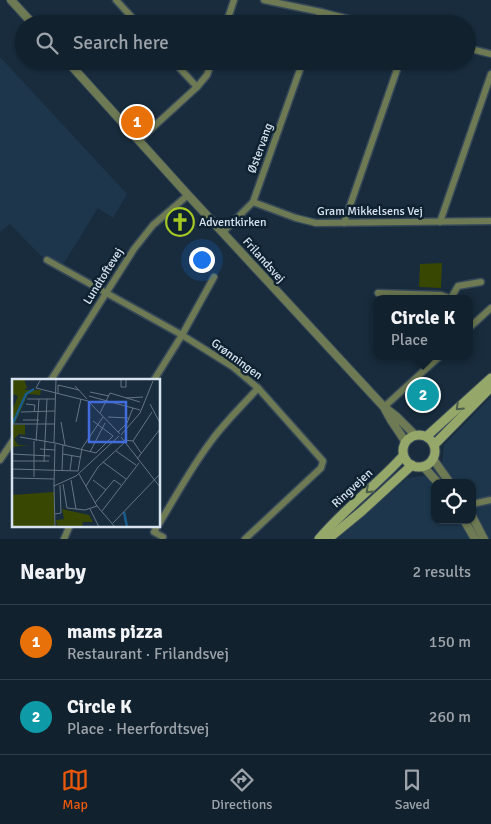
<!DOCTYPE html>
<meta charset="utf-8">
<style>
body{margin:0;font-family:Signika,sans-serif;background:#1b2936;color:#f1f3f6}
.controls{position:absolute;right:15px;bottom:15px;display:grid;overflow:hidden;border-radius:10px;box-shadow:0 1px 4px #0004}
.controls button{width:45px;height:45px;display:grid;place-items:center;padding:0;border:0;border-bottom:1px solid #313e4a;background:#12212e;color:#f1f3f6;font:25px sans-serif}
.you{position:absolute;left:201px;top:259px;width:18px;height:18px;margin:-12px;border:4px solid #fff;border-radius:50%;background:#1a73e8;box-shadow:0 0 0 8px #1a73e833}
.badge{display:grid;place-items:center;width:32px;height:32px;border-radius:50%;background:#ea580c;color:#fff;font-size:16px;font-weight:700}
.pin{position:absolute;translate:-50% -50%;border:2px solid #fff;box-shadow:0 1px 5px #0006}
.popup{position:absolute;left:373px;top:295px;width:100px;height:65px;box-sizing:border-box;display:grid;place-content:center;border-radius:10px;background:#12212e;filter:drop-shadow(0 1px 4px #0005);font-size:16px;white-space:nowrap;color:#9ca3aa}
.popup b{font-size:19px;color:#f1f3f6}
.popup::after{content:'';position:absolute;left:50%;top:100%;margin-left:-10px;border:10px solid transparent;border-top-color:#12212e}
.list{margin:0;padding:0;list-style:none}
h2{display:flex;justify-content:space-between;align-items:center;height:65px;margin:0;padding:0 20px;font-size:21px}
h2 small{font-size:16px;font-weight:400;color:#9ca3aa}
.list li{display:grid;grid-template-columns:32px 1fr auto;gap:15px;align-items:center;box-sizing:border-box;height:75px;padding:0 20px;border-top:1px solid #313e4a}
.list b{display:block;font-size:19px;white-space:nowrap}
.list p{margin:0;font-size:16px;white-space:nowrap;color:#9ca3aa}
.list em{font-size:16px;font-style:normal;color:#9ca3aa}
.icon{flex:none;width:28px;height:28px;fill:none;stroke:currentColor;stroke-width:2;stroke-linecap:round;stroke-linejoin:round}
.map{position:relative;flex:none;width:491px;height:539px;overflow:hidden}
.search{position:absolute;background:#12212e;box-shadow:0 1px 4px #0004;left:15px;right:15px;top:15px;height:55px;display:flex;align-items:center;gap:12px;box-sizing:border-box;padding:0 18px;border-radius:28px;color:#9ca3aa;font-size:19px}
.sheet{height:215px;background:#12212e}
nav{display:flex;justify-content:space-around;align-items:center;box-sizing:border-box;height:70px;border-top:1px solid #313e4a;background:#12212e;font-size:14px;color:#9ca3aa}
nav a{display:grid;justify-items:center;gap:2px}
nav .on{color:#ea580c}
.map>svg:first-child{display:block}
.built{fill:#1d364b;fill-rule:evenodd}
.green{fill:#384701}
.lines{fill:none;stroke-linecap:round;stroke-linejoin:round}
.minor-casing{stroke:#374959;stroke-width:9}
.tertiary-casing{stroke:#374959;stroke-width:10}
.secondary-casing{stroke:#374959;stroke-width:11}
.minor{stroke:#6e7a53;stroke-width:6}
.tertiary{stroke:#6e7a53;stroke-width:8}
.secondary{stroke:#95a769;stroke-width:9}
.oneway{stroke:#4b5e4b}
.labels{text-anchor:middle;stroke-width:5;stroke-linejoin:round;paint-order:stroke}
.street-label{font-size:12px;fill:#d7e3ee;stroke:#0f2232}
.poi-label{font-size:12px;fill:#d7e3ee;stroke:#0f2232;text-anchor:start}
.inset-river{fill:none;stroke:#185c8e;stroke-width:2.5}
.inset-road{fill:none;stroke:#647584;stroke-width:1}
.view{fill:#426cdc;fill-opacity:0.15;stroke:#426cdc;stroke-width:2.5}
.inset-edge{fill:none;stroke:#d7e3ee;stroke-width:2.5}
</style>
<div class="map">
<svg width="491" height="539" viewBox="0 0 491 539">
<rect width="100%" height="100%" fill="#182c3d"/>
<!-- built -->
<g class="built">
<path d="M0 57 127 194 113 218 98 208 62 266 41 256 10 224 0 232Z"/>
<path d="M491 397V539H337L407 478 423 476 442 462 444 445ZM435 483H472V520H435Z"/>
</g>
<!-- green -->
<path class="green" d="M442 263 441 288 419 287 420 264Z"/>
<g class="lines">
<defs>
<g id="minor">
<path d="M116 0 138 24"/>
<path d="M264 0 321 12 369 24"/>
<path d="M226 24 234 0"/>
<path d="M316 24 321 12"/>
<path d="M467 48 491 54"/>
<path d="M173 61 197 87"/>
<path d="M139 140 197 87 207 75 212 61"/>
<path d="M253 202 296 218 316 223 491 221"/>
<path d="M440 222 491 74"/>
<path d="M344 223 400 61"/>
<path d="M223 232 253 202 303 61"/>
<path d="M47 260 182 335 233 367 258 388 323 461 321 468 245 539"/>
<path d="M378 293 441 295 452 299"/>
<path d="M451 298 458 286 481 282"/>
<path d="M469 328 491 308"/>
<path d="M51 380 134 249 153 225 188 195"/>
<path d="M154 380 182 335 214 277"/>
<path d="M384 407 440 356"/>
<path d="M0 460 14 439"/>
<path d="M472 504 491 500"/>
<path d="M159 524C176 496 192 466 212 440 226 421 243 405 258 388"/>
<path d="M158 525 154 532 163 537"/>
<path d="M64 539 70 525"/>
</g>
<g id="tertiary">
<path d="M11 0 33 24"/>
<path d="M67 61 188 195 384 407 397 417 415 435"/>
<path d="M385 409 391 420 405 441"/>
<path d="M433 459 450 483"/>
<path d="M423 466 438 483"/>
<path d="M472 516 484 539"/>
<path d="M464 520 475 539"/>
</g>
<g id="secondary">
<circle cx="419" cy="451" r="16"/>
<path d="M427 436 491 378"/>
<path d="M434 445 491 387"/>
<path d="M319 539C344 509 377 485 403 456"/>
<path d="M328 539 362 511 412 465"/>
</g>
</defs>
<!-- minor casing -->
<use href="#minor" class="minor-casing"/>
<!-- tertiary casing -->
<use href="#tertiary" class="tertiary-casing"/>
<!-- secondary casing -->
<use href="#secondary" class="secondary-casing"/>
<!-- minor -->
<use href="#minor" class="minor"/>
<!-- tertiary -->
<use href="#tertiary" class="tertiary"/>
<!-- secondary -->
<use href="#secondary" class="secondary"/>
</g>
<!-- one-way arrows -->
<defs><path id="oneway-chevron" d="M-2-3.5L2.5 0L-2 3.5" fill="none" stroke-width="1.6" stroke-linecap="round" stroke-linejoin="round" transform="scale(1.25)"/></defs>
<g class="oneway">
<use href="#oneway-chevron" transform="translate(459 407) rotate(137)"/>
<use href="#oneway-chevron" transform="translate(369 490) rotate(137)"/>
</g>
<!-- icons -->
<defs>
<symbol id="church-ring" viewBox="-11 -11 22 22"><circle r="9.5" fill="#0f2232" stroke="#a5c823" stroke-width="1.5"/><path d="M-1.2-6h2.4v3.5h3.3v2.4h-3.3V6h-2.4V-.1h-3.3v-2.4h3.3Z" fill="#a5c823"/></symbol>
</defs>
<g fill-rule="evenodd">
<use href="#church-ring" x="164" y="206" width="32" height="32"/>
</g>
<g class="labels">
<!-- street labels -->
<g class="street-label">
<text transform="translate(260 148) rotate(-70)" y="4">Østervang</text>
<text x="370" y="215">Gram Mikkelsens Vej</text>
<text transform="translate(264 260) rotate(48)" y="4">Frilandsvej</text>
<text transform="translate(103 276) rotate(-58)" y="4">Lundtoftevej</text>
<text transform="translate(237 359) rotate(36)" y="4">Grønningen</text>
<text transform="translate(352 488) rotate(-43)" y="4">Ringvejen</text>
</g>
<!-- poi labels -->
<g class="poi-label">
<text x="199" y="226">Adventkirken</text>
</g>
</g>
<!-- overview -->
<g transform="translate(12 379)">
<rect width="148" height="148" fill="#182c3d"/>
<path d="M0 0H12L15 9 12 11H29L28 16 16 15 3 44H0V32L6 17 0 15ZM0 46H13V56L7 55 2 60 6 66H17L0 68ZM42 113 43 147 0 148V116ZM50 130 77 136 81 143H71L70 147H45L44 141 52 140Z" fill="#384701"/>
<path class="inset-river" d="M1 44 14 15 22 10M112 133 115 148"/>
<path class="inset-road" d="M29 0 24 9 76 22 108 55M59 0H139M109 1V8H114V1M63 7 75 20M78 13 97 17M46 15V6L67 11M77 17 128 31M114 19 131 18M15 20H43M14 25 23 26 22 33M138 25 148 44M9 33 43 32M88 34 98 14 128 23M96 38 117 39M11 41H27M81 42 101 57 84 74M49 43 53 66M64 43 69 20M0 45H43M106 53 115 44 121 29M109 56 128 34 141 2M8 58 43 64M109 58 148 108M112 61 121 62 129 74M24 62 27 20M121 62 140 33M42 64 44 0M43 64 84 74M28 70 43 71M104 72 124 86M78 73 93 44M0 75 38 77M51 75 68 78M125 80 148 50M0 82H37M32 83 35 20M91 83 114 100M0 90 66 92 70 69 91 38M50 91 51 66M58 91 60 76M67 95 85 127 103 148M22 98V62M0 99 42 100M59 101 64 130M81 101 94 111M51 105 55 129 73 131 85 127M42 107 43 65M74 107 86 88 113 63M83 124 102 101 109 106M78 130 87 148M90 132 127 84M43 135 49 134 48 106M101 144 148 95M43 148 42 107 64 97 107 57"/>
<path class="view" d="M77 23H114V63H77Z"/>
<rect width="148" height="148" class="inset-edge"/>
</g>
</svg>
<div class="controls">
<button><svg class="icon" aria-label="locate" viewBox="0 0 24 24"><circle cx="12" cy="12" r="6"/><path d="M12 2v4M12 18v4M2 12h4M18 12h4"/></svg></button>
</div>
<div class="you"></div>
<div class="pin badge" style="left:137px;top:122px;background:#e8710a">1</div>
<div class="pin badge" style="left:423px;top:395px;background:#0f9aa8">2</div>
<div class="popup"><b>Circle K</b>Place</div>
<div class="search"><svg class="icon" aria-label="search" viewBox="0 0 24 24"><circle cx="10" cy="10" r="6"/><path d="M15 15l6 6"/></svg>Search here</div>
</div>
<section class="sheet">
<h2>Nearby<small>2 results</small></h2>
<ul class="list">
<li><span class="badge" style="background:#e8710a">1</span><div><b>mams pizza</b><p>Restaurant · Frilandsvej</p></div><em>150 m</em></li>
<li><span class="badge" style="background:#0f9aa8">2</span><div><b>Circle K</b><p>Place · Heerfordtsvej</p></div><em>260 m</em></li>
</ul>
</section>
<nav>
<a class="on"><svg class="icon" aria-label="map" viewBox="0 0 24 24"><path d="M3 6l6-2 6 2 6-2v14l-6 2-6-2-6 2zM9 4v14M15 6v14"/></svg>Map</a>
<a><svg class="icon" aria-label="directions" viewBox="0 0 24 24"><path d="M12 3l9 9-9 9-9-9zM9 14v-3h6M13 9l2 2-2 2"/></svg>Directions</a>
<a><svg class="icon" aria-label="saved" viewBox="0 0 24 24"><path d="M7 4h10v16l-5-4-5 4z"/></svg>Saved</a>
</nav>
